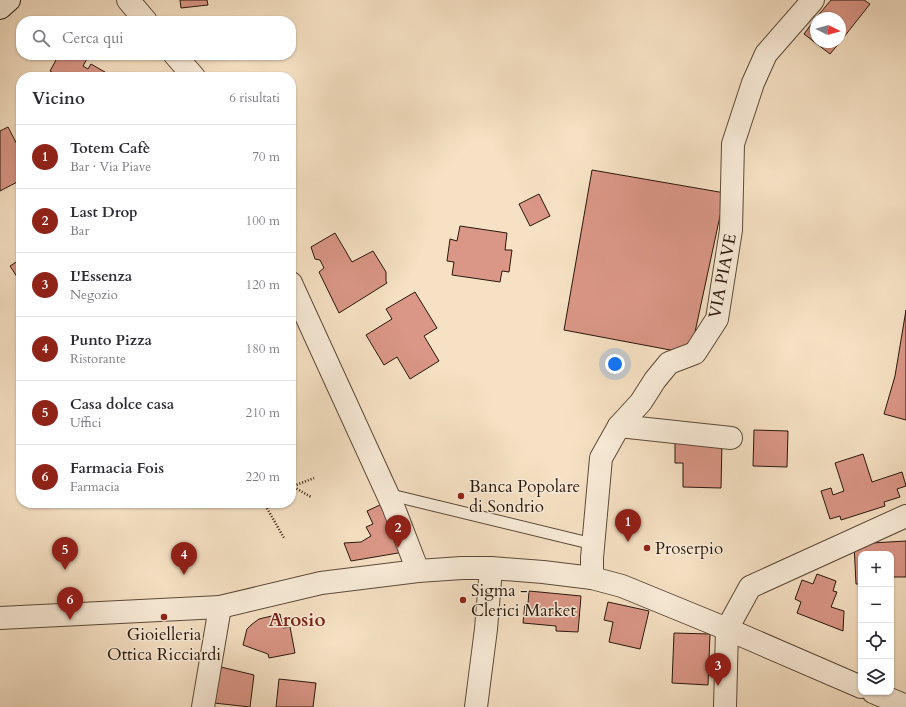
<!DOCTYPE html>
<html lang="it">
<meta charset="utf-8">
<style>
body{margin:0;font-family:Cardo,serif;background:#f2f2f3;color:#2b2b33}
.controls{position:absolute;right:12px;bottom:12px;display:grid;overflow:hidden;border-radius:8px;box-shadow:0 1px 3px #0004}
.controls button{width:36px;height:36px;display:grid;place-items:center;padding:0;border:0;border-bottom:1px solid #e1e1e2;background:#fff;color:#2b2b33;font:20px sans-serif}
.compass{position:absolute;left:810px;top:12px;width:36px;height:36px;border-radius:50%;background:#fff;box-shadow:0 1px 3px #0004;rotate:95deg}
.you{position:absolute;left:615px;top:364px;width:14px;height:14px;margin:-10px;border:3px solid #fff;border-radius:50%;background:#1a73e8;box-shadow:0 0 0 6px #1a73e833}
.badge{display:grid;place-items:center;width:26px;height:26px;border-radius:50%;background:#8f2418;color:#fff;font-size:13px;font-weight:700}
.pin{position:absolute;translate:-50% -33px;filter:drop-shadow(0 1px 2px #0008)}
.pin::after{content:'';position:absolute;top:21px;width:14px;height:12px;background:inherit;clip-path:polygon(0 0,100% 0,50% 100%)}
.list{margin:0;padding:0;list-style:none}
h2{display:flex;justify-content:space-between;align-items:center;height:52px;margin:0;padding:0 16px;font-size:17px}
h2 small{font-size:13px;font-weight:400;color:#7c7c81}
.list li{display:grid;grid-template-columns:26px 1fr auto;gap:12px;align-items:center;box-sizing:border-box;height:64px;padding:0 16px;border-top:1px solid #e1e1e2}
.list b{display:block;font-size:15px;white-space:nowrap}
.list p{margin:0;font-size:13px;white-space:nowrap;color:#7c7c81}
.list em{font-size:13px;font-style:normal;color:#7c7c81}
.icon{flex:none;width:22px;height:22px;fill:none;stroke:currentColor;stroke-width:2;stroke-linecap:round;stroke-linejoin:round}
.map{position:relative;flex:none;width:906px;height:707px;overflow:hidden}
.search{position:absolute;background:#fff;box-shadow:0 1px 3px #0004;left:16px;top:16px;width:280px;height:44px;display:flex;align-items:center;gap:10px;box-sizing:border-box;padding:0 14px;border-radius:16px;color:#7c7c81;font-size:15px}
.panel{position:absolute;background:#fff;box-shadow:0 1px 3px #0004;left:16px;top:72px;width:280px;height:436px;border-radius:16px}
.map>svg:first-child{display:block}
.building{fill:#da9686;stroke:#29170b}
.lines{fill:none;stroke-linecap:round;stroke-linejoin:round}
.lane-casing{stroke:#5c4a39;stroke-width:13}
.street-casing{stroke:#5c4a39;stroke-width:24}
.secondary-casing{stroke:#29170b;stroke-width:24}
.path{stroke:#29170b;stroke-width:2.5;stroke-dasharray:1 2;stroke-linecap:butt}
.lane{stroke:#f9ecd9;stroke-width:11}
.street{stroke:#f9ecd9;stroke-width:22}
.secondary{stroke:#f9ecd9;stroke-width:22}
.poi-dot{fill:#8f2418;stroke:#f9ecd9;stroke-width:1.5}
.labels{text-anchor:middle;stroke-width:3;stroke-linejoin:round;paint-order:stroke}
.street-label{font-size:17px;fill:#29170b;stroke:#f9ecd9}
.poi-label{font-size:17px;fill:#29170b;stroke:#f9ecd9;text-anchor:start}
.quarter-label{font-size:19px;font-weight:bold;fill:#7a1f14;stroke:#f9ecd9}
</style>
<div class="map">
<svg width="906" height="707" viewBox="0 0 906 707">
<rect width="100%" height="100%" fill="#f6e1c4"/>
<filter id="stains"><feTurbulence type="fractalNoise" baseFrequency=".005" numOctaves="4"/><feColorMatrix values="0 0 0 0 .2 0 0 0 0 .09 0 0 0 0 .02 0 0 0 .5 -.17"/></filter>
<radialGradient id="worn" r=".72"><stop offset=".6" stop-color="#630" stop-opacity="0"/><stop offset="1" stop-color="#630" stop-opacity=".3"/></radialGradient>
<!-- building -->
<g class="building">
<path d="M180 0H207L208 5 181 8Z"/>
<path d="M831 0H864L870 4 840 42V18H816Z"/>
<path d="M816 18V42H840L830 54 804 34Z"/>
<path d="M50 55H76L78 57 79 55H84L88 57 83 66 88 69 91 64 110 75 109 77H60L50 71 56 60 49 56Z"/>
<path d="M8 127 21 152V180L0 191V131Z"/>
<path d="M592 170 725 193 692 346 681 352 564 330Z"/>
<path d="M539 194 550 216 530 226 519 204Z"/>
<path d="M460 226 507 233 505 250H512L509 272 502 271 500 282 452 275 454 262 447 261 450 239 457 241Z"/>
<path d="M335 233 352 262 373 251 386 272V281L387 283 339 313 319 272 324 268 320 260 315 259 311 247Z"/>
<path d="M21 259V283L10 266Z"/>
<path d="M415 292 437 328 424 336 439 361 410 379 397 357 384 365 366 335 392 319 386 309Z"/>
<path d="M906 310V420L884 414 895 376Z"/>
<path d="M754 430 788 431 787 467 753 466Z"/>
<path d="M675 441 722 442 721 488 683 487V463H675Z"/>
<path d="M863 454 872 482 902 472 906 486 897 489 900 497 884 502 885 506 841 520 840 516 830 519 821 491 831 488 833 495 844 491 835 463Z"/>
<path d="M382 504 404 552 351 561 344 543 361 542 371 536 366 527 373 524 367 511Z"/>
<path d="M906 541V577H893V582H891V554H861V584H856L854 544Z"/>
<path d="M817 574 836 581 833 591 837 592 831 607 844 611 843 631 797 613 801 602 795 599 802 580 813 584Z"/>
<path d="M529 591 581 596 578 632 556 631V626L523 623 525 603 528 604Z"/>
<path d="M608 602 649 611 640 649 609 642 613 622 604 620Z"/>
<path d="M280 614 283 628 290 627 295 653 269 658 268 654 243 645 247 629 251 625 259 619Z"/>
<path d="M674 633 710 634 708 685 672 683Z"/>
<path d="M221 667 254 675 250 707 214 703Z"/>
<path d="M279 679 316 683 313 707H276Z"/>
</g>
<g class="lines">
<defs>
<path id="lane" d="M387 494 593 544"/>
<g id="street">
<path d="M128 0 146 21"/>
<path d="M175 55 194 77"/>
<path d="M291 283 393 506 418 571"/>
<path d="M619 426 731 438"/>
<path d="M592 578V558L601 458 619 426 641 402 655 380 669 363 695 353 717 319 731 230 733 144 753 83 766 54 813 0"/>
<path d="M0 618 220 607 321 583 418 571 462 568H491L543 572 592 578 622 586 727 629 861 687"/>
<path d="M873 692 906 706"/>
<path d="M203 707 220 607"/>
<path d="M476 707 486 629 491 568"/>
<path d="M725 707 727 629 750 587 906 516"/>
</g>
<path id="secondary" d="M0 8 9 0"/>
</defs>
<!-- lane casing -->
<use href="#lane" class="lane-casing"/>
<!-- street casing -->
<use href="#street" class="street-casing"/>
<!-- secondary casing -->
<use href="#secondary" class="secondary-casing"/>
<!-- path -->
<g class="path">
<path d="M291 487 314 478"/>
<path d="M294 487 311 497"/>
<path d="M264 503 284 538"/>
</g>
<!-- lane -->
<use href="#lane" class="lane"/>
<!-- street -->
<use href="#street" class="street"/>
<!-- secondary -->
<use href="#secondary" class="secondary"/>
</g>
<!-- markers -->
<g class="poi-dot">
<circle cx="461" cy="496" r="4"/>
<circle cx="647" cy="548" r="4"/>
<circle cx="463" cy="600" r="4"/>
<circle cx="164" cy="617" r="4"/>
</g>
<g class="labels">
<!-- street labels -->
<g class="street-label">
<text transform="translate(722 276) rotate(-79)" y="6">VIA PIAVE</text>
</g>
<!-- poi labels -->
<g class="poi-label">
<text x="469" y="492">Banca Popolare<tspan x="469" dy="20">di Sondrio</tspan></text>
<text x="655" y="554">Proserpio</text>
<text x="471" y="596">Sigma -<tspan x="471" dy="20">Clerici Market</tspan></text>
<text x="164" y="640" text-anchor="middle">Gioielleria<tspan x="164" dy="20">Ottica Ricciardi</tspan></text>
</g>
<!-- quarter labels -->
<g class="quarter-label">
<text x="297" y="626">Arosio</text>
</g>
</g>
<rect width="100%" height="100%" filter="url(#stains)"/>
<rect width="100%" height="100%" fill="url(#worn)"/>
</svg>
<div class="controls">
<button>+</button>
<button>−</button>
<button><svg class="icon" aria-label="locate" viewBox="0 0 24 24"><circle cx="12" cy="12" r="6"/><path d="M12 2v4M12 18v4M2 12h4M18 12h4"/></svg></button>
<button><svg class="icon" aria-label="layers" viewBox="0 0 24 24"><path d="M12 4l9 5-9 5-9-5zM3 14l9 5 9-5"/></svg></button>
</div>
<svg class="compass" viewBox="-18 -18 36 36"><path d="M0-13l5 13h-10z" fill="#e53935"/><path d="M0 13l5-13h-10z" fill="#7c7c81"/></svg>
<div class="you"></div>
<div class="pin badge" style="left:628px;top:542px">1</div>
<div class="pin badge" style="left:398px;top:548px">2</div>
<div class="pin badge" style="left:718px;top:686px">3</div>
<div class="pin badge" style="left:184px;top:575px">4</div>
<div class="pin badge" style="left:65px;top:570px">5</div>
<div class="pin badge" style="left:70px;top:620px">6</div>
<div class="search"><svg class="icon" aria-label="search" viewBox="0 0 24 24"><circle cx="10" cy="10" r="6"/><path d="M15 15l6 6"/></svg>Cerca qui</div>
<section class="panel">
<h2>Vicino<small>6 risultati</small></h2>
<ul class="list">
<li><span class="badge">1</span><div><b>Totem Cafè</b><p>Bar · Via Piave</p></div><em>70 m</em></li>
<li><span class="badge">2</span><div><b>Last Drop</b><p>Bar</p></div><em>100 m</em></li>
<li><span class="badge">3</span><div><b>L'Essenza</b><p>Negozio</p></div><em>120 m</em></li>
<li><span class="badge">4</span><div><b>Punto Pizza</b><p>Ristorante</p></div><em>180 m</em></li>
<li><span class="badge">5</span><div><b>Casa dolce casa</b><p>Uffici</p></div><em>210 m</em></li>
<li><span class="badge">6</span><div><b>Farmacia Fois</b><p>Farmacia</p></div><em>220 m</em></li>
</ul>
</section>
</div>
